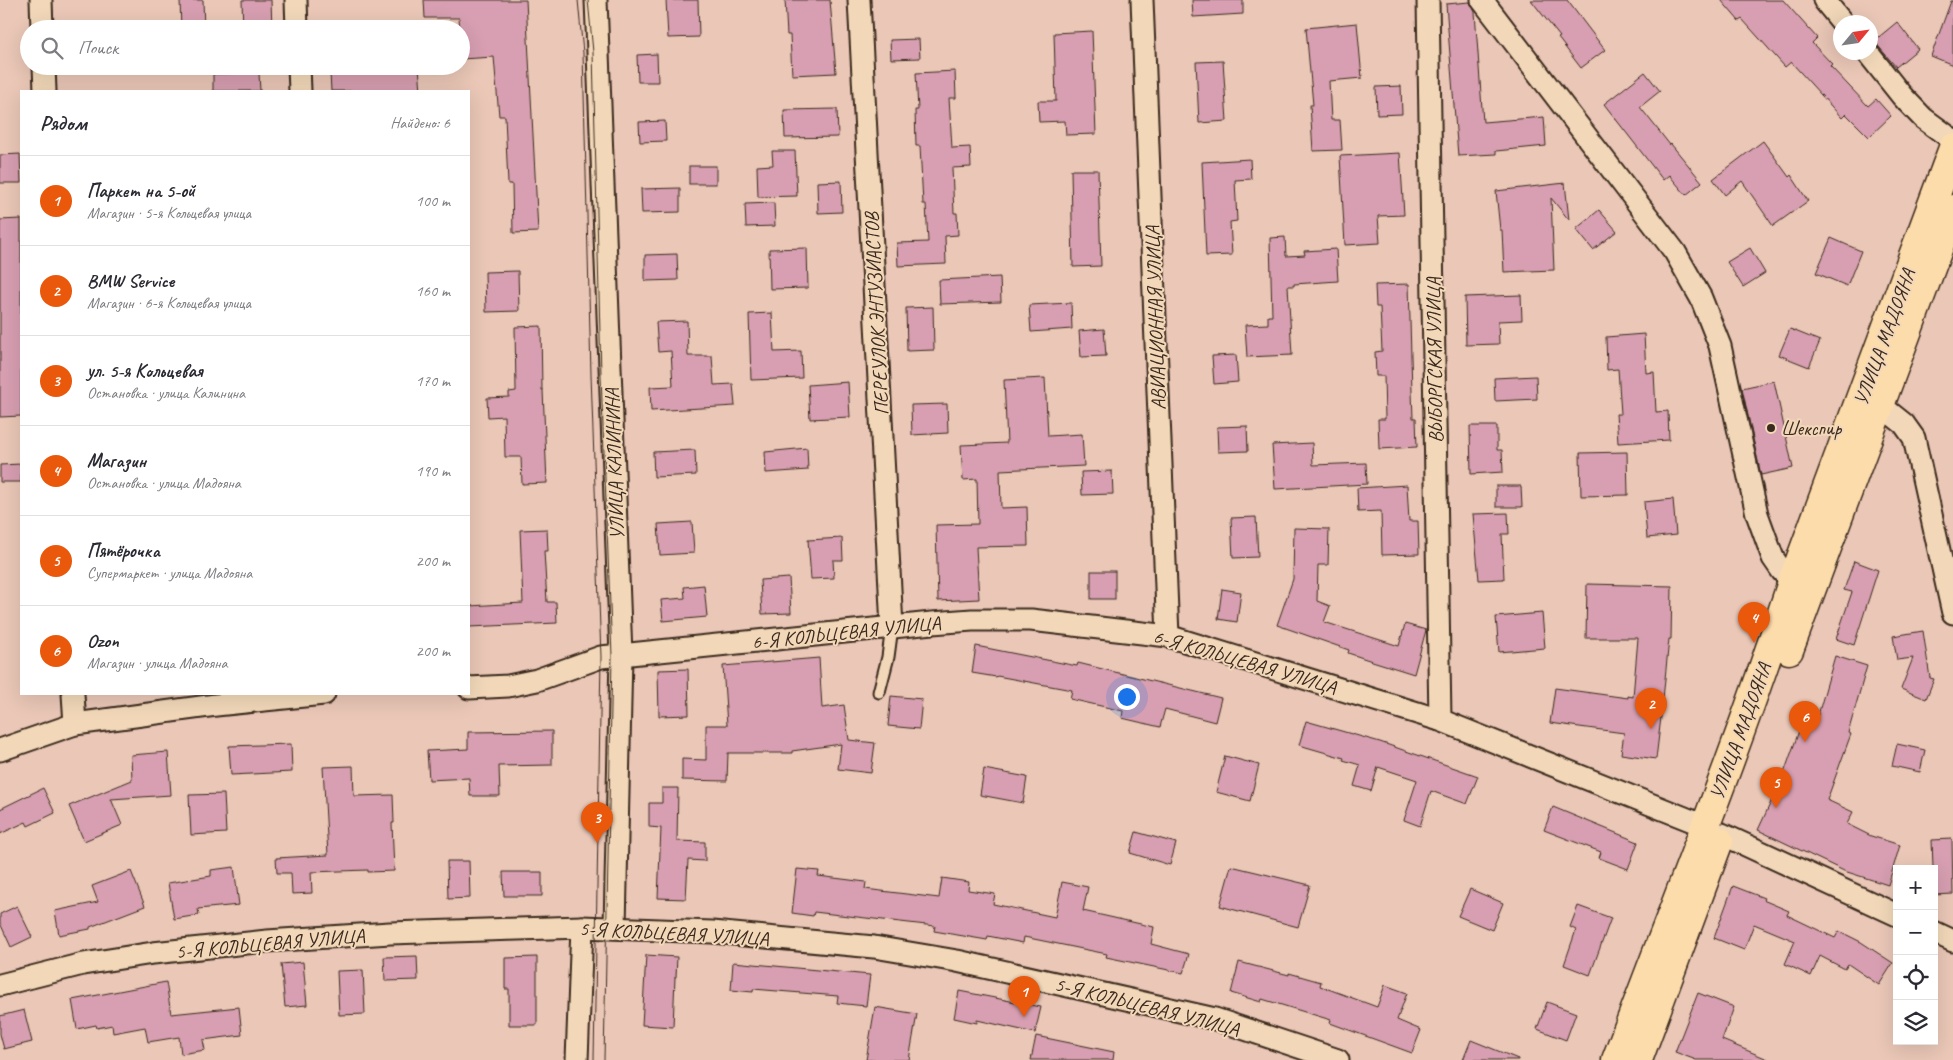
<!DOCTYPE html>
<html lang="ru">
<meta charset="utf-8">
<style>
body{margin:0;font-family:Caveat,sans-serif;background:#f7f7f7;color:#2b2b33}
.controls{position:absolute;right:15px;bottom:15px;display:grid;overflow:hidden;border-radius:0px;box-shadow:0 5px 20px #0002}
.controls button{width:45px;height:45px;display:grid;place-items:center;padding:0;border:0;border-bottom:1px solid #e1e1e2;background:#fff;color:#2b2b33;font:25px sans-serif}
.compass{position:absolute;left:1833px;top:15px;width:45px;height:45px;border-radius:50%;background:#fff;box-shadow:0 5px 20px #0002;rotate:61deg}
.you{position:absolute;left:1126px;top:696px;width:18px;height:18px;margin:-12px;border:4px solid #fff;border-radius:50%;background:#1a73e8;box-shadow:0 0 0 8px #1a73e833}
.badge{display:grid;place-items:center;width:32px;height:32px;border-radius:50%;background:#ea580c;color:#fff;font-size:16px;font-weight:700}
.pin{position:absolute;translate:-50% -41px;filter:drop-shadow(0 1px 2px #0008)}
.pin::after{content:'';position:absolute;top:26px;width:18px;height:15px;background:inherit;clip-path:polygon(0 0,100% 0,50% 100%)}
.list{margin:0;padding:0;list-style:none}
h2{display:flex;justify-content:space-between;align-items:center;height:65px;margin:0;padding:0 20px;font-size:21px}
h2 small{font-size:16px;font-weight:400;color:#7c7c81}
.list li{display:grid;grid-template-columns:32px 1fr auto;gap:15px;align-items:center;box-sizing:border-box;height:90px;padding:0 20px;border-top:1px solid #e1e1e2}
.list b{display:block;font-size:19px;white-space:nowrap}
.list p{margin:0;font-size:16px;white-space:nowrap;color:#7c7c81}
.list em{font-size:16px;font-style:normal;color:#7c7c81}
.icon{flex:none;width:28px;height:28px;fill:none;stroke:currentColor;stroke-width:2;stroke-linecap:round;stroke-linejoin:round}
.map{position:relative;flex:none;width:1953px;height:1060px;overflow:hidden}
.search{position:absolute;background:#fff;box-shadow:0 5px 20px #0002;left:20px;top:20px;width:450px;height:55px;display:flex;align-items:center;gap:12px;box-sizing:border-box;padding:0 18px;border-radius:28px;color:#7c7c81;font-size:19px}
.panel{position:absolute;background:#fff;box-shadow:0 5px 20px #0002;left:20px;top:90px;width:450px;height:605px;border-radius:0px}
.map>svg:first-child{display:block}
.building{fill:#d79fb1;stroke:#3b2a1e}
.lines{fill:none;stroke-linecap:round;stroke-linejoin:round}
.service-casing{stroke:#3b2a1e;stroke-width:15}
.minor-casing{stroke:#3b2a1e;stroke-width:25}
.primary-casing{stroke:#3b2a1e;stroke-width:31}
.service{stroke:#f2d8b9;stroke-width:11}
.minor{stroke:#f2d8b9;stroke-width:21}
.primary{stroke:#fddcac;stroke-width:28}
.tram{stroke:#3b2a1e;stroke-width:1}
.poi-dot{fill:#3b2a1e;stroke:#f2d8b9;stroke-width:2}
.labels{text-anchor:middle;stroke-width:4;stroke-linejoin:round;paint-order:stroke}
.street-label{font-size:20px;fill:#3b2a1e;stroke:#f2d8b9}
.poi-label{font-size:20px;fill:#3b2a1e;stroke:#f2d8b9;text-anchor:start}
</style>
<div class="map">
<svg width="1953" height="1060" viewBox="0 0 1953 1060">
<rect width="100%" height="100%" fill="#eac7b7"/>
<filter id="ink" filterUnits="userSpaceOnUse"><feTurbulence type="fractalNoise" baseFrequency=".02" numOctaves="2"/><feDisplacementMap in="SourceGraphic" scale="10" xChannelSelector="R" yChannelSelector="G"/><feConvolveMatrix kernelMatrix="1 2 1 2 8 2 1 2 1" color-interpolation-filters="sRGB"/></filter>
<g filter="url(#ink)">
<!-- building -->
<g class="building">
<path d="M180 0H203L204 29H181Z"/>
<path d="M242 0H271L272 29H243Z"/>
<path d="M424 0H526L538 232 513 233 512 184H508L505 116H499L494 57 461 59V29H460L459 18H425Z"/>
<path d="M666 0H698L699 37 668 38Z"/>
<path d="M785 0H830L836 73 792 75 790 35H787Z"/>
<path d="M1192 0H1243V14L1193 17Z"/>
<path d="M1531 0H1567L1605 50 1581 68 1558 38 1560 37Z"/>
<path d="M1721 0H1783L1817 38 1812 43 1832 64 1830 66 1868 106 1876 99 1891 116 1869 137 1846 114 1842 118 1791 62 1785 67 1742 19 1739 21Z"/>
<path d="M1951 1H1953V65L1931 56Z"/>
<path d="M1470 2 1475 12 1483 122 1544 117 1546 146 1496 151V154L1458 156 1446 4Z"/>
<path d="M1897 22 1918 49 1896 67 1874 41Z"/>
<path d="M1357 23 1362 78 1329 81 1331 120H1340L1342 150 1313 151 1310 105H1313L1306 28Z"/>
<path d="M1092 31 1096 134 1066 135 1065 121 1039 122 1038 101H1056L1054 33Z"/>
<path d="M919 39 920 58 891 59 890 40Z"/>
<path d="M657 54 658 82H638L637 55Z"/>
<path d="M1223 61 1227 121 1199 123 1196 62Z"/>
<path d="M419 67 421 91H331L330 73 382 71V69Z"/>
<path d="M955 71 956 98H949L952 148 970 147 971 167 952 168 954 213H957L958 235 945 236 946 264 898 266 897 243 928 242 926 204H923L920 146H916L915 110H918L916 73Z"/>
<path d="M1645 72 1660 91 1640 107 1670 145 1671 144 1702 182 1686 195 1669 175 1663 180 1604 104Z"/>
<path d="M259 73 260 91H213V74Z"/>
<path d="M1401 86 1402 114 1377 115 1376 87Z"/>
<path d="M837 109 838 137 785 138 784 110Z"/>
<path d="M665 121 666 141 640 142 639 122Z"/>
<path d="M1763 141 1789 177 1791 175 1808 201 1773 226 1742 181 1725 195 1713 179Z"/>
<path d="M772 151H795L797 196 758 197 757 166 773 165Z"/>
<path d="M1400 153 1404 215 1378 216 1380 243 1345 245 1340 156Z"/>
<path d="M20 154 21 183H0V155Z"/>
<path d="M1250 159 1251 179 1235 180 1237 221 1230 222 1232 255 1206 256 1202 162Z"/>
<rect x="689" y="166" width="27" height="18"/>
<path d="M1071 170H1098L1101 266 1073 267Z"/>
<path d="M841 181 842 212 818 213 817 182Z"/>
<path d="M1565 183 1569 220 1551 198 1554 270 1504 272 1502 230H1500L1496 191Z"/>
<path d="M680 188V212L642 213 641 189Z"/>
<path d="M774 203 775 226 746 227 745 204Z"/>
<path d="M1599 210 1617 231 1593 250 1576 229Z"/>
<path d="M21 219V416L0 417V220Z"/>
<path d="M1285 237 1286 256 1305 255 1304 251 1336 249 1338 281 1294 284V286H1288L1292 355 1247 357 1245 325 1268 324V316H1272L1270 238Z"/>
<path d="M1831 238 1861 251 1847 286 1816 273Z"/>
<path d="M807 248 808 288 770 289 769 249Z"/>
<path d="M1750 248 1765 273 1743 287 1727 262Z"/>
<path d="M677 254 678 280 645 281V255Z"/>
<path d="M518 271 519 311 486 312 485 272Z"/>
<path d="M1000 277 1001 302 940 304 939 280Z"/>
<path d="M1409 284 1412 392 1413 418H1416L1417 447 1379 449 1378 419H1385L1384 376H1376L1375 352 1382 351 1380 307H1376L1375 285Z"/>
<path d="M1521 295 1522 320 1498 321 1499 344 1466 345 1465 297Z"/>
<path d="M1071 303 1072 329 1031 332 1029 305Z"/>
<path d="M933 307 934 350 907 351 906 308Z"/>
<path d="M772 313 774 352 801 351 802 378 751 380 749 314Z"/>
<path d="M687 321 688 356H712L714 385 733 384 735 406 651 411 650 387 673 386 671 351 658 352 656 322Z"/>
<path d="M541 326 542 390H543L547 483 522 484 521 457H505L504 416 488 417 487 398 509 397V392L516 391 515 327Z"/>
<path d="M1104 329 1106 356 1081 357 1079 331Z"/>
<path d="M1790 329 1820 341 1809 367 1779 355Z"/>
<path d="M1644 334 1646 373 1654 372 1656 412 1668 411 1669 440 1618 443 1616 414H1621L1618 369 1607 370 1606 337Z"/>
<path d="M1236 355 1238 382 1214 384 1212 356Z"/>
<path d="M1536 376 1537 399 1495 401 1494 378Z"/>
<path d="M1045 378 1048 436 1082 434 1084 466 1000 470 1001 508 1027 507 1028 546 976 547 979 599 938 601 936 525 978 524 977 479 963 480 961 445 1007 443 1004 380Z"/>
<path d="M1774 381 1793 468 1761 475 1742 388Z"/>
<path d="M848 382 850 417 810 419 808 385Z"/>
<path d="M947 404 948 433 912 435 911 405Z"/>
<path d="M1247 426 1248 451 1218 452 1217 427Z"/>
<path d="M1470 426H1497V450H1502L1503 472 1471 474Z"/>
<path d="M1312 443 1313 465 1366 463 1367 484 1275 489 1272 445Z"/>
<path d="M807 448 808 470 766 473 765 452Z"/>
<path d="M695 450 696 475 654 477 653 452Z"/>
<path d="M1627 452 1628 495 1581 496 1580 453Z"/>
<path d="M21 464V482H0V465Z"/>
<path d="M1112 471 1113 494 1082 495 1081 472Z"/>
<path d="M1407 485 1409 521H1418L1419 554 1382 555 1381 511 1358 512 1357 488Z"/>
<path d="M1496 486H1521L1522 507H1496Z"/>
<path d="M1673 499 1676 535 1647 538 1644 502Z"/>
<path d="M1508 513 1509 534H1502L1504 579 1479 580 1473 514Z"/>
<path d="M1256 517 1258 557 1233 558 1231 518Z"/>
<path d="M692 522 694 553 660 555 658 524Z"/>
<path d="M1294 528 1329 529 1328 565H1318L1317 601 1330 606 1324 622 1399 646 1405 624 1426 630 1414 674 1369 660 1348 653 1349 650 1277 625 1293 579Z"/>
<path d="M547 529 548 551H544L547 602H556L557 623 469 627V606L523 603 520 530Z"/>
<path d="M842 538 843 560H833L834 578 811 579 808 540Z"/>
<path d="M1854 561 1878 570 1854 645 1836 639 1852 592 1844 590Z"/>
<rect x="1091" y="571" width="24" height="28"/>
<path d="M789 578 791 613 762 614 760 580Z"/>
<path d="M1587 584 1672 586 1671 639H1669L1662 709 1656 759 1621 754 1624 733 1550 723 1555 688 1628 698V696L1633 697 1638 638H1586Z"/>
<path d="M704 585 707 617 663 621 661 600 685 598 684 587Z"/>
<path d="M1222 589 1241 592 1237 622 1218 619Z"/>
<path d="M1542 613 1545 648 1499 652 1496 617Z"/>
<path d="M1923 631 1930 678 1934 679 1926 699 1901 689 1913 658 1897 660 1893 636Z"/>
<path d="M976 646 1077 666 1078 663 1221 698 1215 722 1165 709 1160 727 1122 718 1123 711 1070 699 1072 690 997 676 996 677 972 673Z"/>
<path d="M1835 656 1867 666 1848 733 1851 734 1827 800 1853 812 1847 824 1871 836 1900 845 1888 885 1844 871 1758 830 1783 776 1804 717 1816 722Z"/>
<path d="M819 658 822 708 844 705 849 740 875 743 871 773 838 769 841 744 792 751V753H728L727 781 682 780V759L706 760V725H727L723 666Z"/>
<path d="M688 669 689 715 659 716 658 670Z"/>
<path d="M891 696 922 699 919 729 888 726Z"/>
<path d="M1306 721 1380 742 1478 776 1467 804 1431 791 1420 826 1404 820 1417 780 1378 767 1371 791 1354 786 1360 765 1343 760 1344 758 1299 745Z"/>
<path d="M552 731V765L499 766 500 796H470L469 778 429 780 427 751 468 749V732Z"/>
<path d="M291 744 292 772 231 775 229 746Z"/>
<path d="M1897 744 1925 750 1920 772 1892 766Z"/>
<path d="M168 752 171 795 111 799 122 825 84 841 69 806 132 780 131 755Z"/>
<path d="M1225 756 1259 765 1250 801 1216 792Z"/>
<path d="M353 766 354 796 393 795 394 823H392L394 871 368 872V870L311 872 312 893 292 894 291 873H277L276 858 328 855 323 767Z"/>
<path d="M984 769 1027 777 1023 803 980 795Z"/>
<path d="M43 788 55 813 28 826 26 822 0 834V809Z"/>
<path d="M662 788H678L677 841 705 842V861L688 860 686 899 658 898 661 828 649 827V803H662Z"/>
<path d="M224 794 226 833 191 835 189 795Z"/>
<path d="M1553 807 1638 842 1628 869 1599 858 1601 852 1544 830Z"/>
<path d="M1136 832 1176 843 1170 865 1130 853Z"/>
<path d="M1952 839 1953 894 1934 895 1932 840Z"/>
<path d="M447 861H469L470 898 448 899Z"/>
<path d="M1231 866 1310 885 1298 927 1220 906Z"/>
<path d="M234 867 239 905 198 909 199 915 174 919 168 883 211 876V870Z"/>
<path d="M797 869 819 871 818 876 866 882 865 889 939 898 942 878 969 882 968 890 995 894 993 904 1055 917 1062 882 1088 887 1083 911 1154 927 1151 944 1189 954 1183 973 1106 957 1107 954 1024 937 1023 943 988 936 987 940 934 931 935 926 814 912 813 916 792 913Z"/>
<path d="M131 871 145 906 90 927V929L59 935 55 911 98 902 92 886Z"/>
<path d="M503 872H542V896H504Z"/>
<path d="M1733 886 1764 898 1763 900 1789 911 1787 915 1835 938 1839 931 1861 942 1893 963 1879 985 1848 964 1845 969 1820 956 1811 976 1785 964 1795 941 1754 924 1744 950 1714 938Z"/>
<path d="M1470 889 1503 903 1492 930 1458 916Z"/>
<path d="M17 906 32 937 11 947 0 923V914Z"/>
<path d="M1578 906 1611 918 1590 975 1564 965 1576 930 1570 927Z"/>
<path d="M646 955 677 957 676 977H675L673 1027 642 1025Z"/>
<path d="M417 956 418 980 385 981 384 957Z"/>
<path d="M537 957V1025H509V989H505V958Z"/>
<path d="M303 962 307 1005 285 1007 281 964Z"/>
<path d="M733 962 870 975 866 1006 837 1003 838 996 753 989V992L731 990Z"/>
<path d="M1239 962 1289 975V973L1321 982 1320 986 1377 1007 1385 985 1407 993 1397 1020 1421 1030 1412 1053 1330 1023 1331 1020 1262 999 1261 1002 1231 993Z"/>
<path d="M363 970 365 1014 339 1015 337 971Z"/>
<path d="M166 982 171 1014 239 1007 242 1035 203 1040 205 1050 181 1054 179 1037 148 1042 145 1027 113 1033 112 1025 97 1028 96 1025 77 1029 72 1000Z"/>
<path d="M959 991 1041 1007 1035 1033 977 1020V1023L954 1018Z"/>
<path d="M1698 993 1734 1007 1722 1040 1770 1060H1696L1675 1052Z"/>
<path d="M1547 1002 1576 1013 1566 1040 1537 1029Z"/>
<path d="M875 1007 917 1014 909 1060H866Z"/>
<path d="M24 1010 32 1042 4 1049 0 1034V1016Z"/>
<path d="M1036 1036 1114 1052 1113 1060H1031Z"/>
<path d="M1471 1040 1518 1059V1060H1463Z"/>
</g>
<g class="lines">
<defs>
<path id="service" d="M879 692 888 657 892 627"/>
<g id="minor">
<path d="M41 0 42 29"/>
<path d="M296 0 297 29"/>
<path d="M596 0 621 655 615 927"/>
<path d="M859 0 892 627"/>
<path d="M1142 0 1168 636"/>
<path d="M1428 0 1440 720"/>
<path d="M1482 0 1675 252 1701 298 1720 346 1757 514 1773 558 1782 571 1792 582"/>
<path d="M1824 0 1842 22"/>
<path d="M1867 52 1902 96 1923 118 1953 140"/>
<path d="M44 66 45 91"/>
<path d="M299 66 300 91"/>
<path d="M1879 404 1904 424 1914 438 1953 613"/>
<path d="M469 688 508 686 537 680 601 657 932 623 972 620H1031L1168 636 1440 720 1705 826"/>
<path d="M73 694 75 724"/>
<path d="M0 750 75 724 216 705 324 694"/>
<path d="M1722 834 1897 915"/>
<path d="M1934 932 1953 941"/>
<path d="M0 985 83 964 153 953 267 941 390 933 582 927 712 932 874 947 957 961 1215 1019 1338 1060"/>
<path d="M577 1060 582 927"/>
</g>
<g id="primary">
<path d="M1789 650 1953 209"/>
<path d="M1616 1060C1676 901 1740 743 1792 582L1953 148"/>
<path d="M1638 1060 1719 841"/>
</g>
</defs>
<!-- service casing -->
<use href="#service" class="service-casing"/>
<!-- minor casing -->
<use href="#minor" class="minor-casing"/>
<!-- primary casing -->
<use href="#primary" class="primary-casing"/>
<!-- service -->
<use href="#service" class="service"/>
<!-- minor -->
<use href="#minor" class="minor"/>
<!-- primary -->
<use href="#primary" class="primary"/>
<!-- tram -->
<g class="tram">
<path d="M578 0 583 53 591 375 601 657 594 1060"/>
<path d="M588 0 593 52 601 375 612 656 604 1060"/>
</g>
</g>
</g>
<!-- markers -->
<circle class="poi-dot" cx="1771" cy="428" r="5"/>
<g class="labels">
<!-- street labels -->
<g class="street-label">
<text transform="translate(876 314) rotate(-93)" y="7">ПЕРЕУЛОК ЭНТУЗИАСТОВ</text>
<text transform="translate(1155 318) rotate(-92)" y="7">АВИАЦИОННАЯ УЛИЦА</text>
<text transform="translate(1884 337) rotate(-70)" y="7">УЛИЦА МАДОЯНА</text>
<text transform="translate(1434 360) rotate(-91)" y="7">ВЫБОРГСКАЯ УЛИЦА</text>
<text transform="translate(614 464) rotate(-92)" y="7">УЛИЦА КАЛИНИНА</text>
<text transform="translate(846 632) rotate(-6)" y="7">6-Я КОЛЬЦЕВАЯ УЛИЦА</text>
<text transform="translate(1245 661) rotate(16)" y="7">6-Я КОЛЬЦЕВАЯ УЛИЦА</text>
<text transform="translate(1740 731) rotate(-70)" y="7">УЛИЦА МАДОЯНА</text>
<text transform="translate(674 933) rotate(3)" y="7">5-Я КОЛЬЦЕВАЯ УЛИЦА</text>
<text transform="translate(270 943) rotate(-5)" y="7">5-Я КОЛЬЦЕВАЯ УЛИЦА</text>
<text transform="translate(1147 1006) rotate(14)" y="7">5-Я КОЛЬЦЕВАЯ УЛИЦА</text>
</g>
<!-- poi labels -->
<g class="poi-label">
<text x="1781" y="435">Шекспир</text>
</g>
</g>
</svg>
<div class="controls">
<button>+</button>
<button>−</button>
<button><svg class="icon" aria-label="locate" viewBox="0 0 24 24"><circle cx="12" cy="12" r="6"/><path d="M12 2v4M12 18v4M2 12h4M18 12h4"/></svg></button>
<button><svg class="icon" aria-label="layers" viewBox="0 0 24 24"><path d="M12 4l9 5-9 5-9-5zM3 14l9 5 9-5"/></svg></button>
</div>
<svg class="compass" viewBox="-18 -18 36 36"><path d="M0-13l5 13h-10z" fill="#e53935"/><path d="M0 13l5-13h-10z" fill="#7c7c81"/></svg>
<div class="you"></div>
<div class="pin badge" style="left:1024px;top:1017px">1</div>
<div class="pin badge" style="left:1651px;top:729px">2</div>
<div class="pin badge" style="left:597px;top:843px">3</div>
<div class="pin badge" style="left:1754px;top:643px">4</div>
<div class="pin badge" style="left:1776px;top:808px">5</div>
<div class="pin badge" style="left:1805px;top:742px">6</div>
<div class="search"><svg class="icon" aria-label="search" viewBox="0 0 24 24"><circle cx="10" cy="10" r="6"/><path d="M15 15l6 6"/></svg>Поиск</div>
<section class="panel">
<h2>Рядом<small>Найдено: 6</small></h2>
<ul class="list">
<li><span class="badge">1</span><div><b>Паркет на 5-ой</b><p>Магазин · 5-я Кольцевая улица</p></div><em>100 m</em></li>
<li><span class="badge">2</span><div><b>BMW Service</b><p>Магазин · 6-я Кольцевая улица</p></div><em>160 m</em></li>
<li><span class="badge">3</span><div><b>ул. 5-я Кольцевая</b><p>Остановка · улица Калинина</p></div><em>170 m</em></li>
<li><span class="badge">4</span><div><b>Магазин</b><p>Остановка · улица Мадояна</p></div><em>190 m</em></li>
<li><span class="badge">5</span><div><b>Пятёрочка</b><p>Супермаркет · улица Мадояна</p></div><em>200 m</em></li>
<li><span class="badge">6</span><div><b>Ozon</b><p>Магазин · улица Мадояна</p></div><em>200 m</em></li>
</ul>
</section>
</div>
